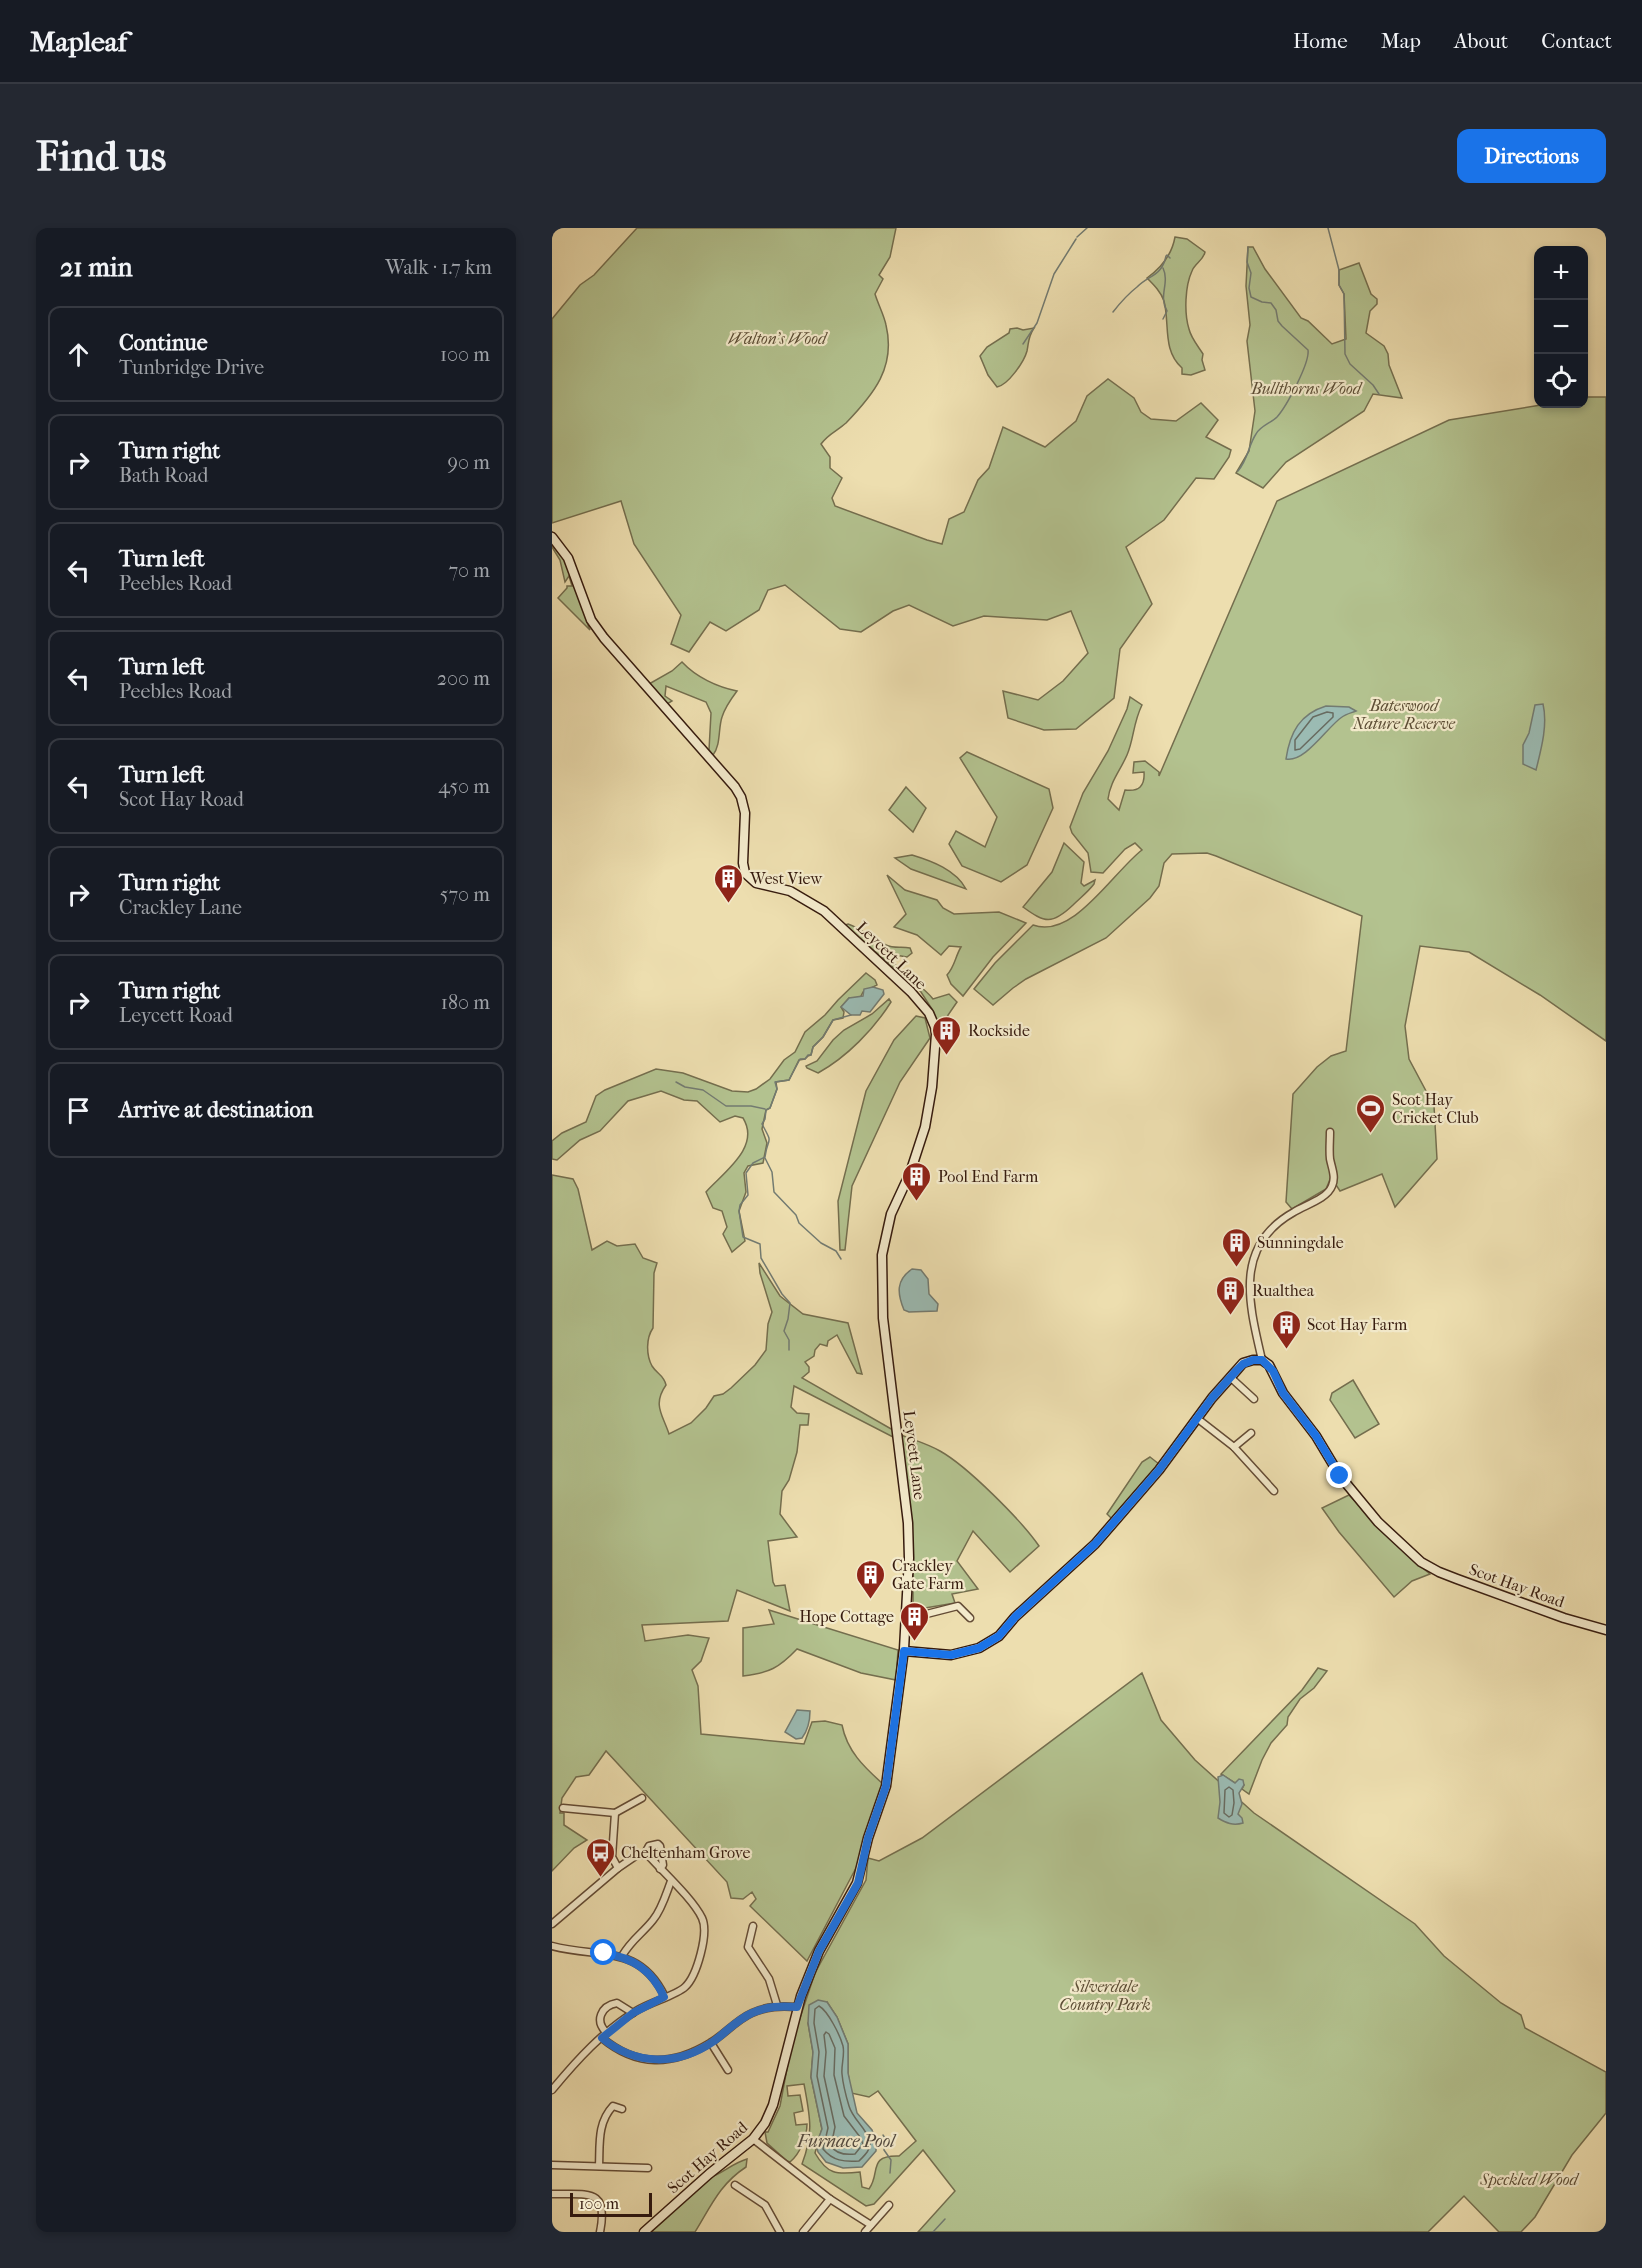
<!DOCTYPE html>
<meta charset="utf-8">
<style>
body{margin:0;font-family:"IM FELL French Canon",serif;background:#242831;color:#f1f3f6}
.controls{position:absolute;right:18px;top:18px;display:grid;overflow:hidden;border-radius:12px;box-shadow:0 3px 9px #0003}
.controls button{width:54px;height:54px;display:grid;place-items:center;padding:0;border:0;border-bottom:2px solid #363941;background:#171b24;color:#f1f3f6;font:30px sans-serif}
.scale{position:absolute;left:18px;bottom:15px;width:82px;box-sizing:border-box;padding-left:6px;border:3px solid #361b0e;border-top:0;font-size:16px;line-height:21px;white-space:nowrap;color:#361b0e;-webkit-text-stroke:4px #f3eacb;paint-order:stroke}
.stop{position:absolute;width:18px;height:18px;margin:-14px;border:4px solid #1a73e8;border-radius:50%;background:#fff}
.stop.end{background:#1a73e8;border-color:#fff;box-shadow:0 2px 6px #0008}
.list{margin:0;padding:0;list-style:none}
h2{display:flex;justify-content:space-between;align-items:center;height:78px;margin:0;padding:0 24px;font-size:26px}
h2 small{font-size:20px;font-weight:400;color:#9ea1a6}
.list li{display:grid;grid-template-columns:39px 1fr auto;gap:18px;align-items:center;box-sizing:border-box;height:96px;margin:0 12px 12px;padding:0 12px;border:2px solid #363941;border-radius:12px}
.list b{display:block;font-size:22px;white-space:nowrap}
.list p{margin:0;font-size:20px;white-space:nowrap;color:#9ea1a6}
.list em{font-size:20px;font-style:normal;color:#9ea1a6}
.icon{flex:none;width:33px;height:33px;fill:none;stroke:currentColor;stroke-width:2;stroke-linecap:round;stroke-linejoin:round}
.map{position:relative;flex:none;width:1054px;height:2004px;overflow:hidden;border-radius:12px}
header{display:flex;align-items:center;gap:36px;box-sizing:border-box;height:84px;padding:0 30px;background:#171b24;border-bottom:2px solid #363941}
header strong{font-size:28px}
nav{display:flex;gap:33px;margin-inline-start:auto;font-size:21px}
.intro{display:flex;align-items:center;justify-content:space-between;box-sizing:border-box;height:144px;padding:0 36px}
h1{margin:0;font-size:42px}
.button{padding:15px 27px;border-radius:12px;background:#1a73e8;color:#fff;font-size:21px;font-weight:700}
main{display:flex;gap:36px;padding:0 36px}
aside{flex:1;background:#171b24;border-radius:12px;box-shadow:0 3px 9px #0003}
.map>svg:first-child{display:block}
.green{fill:#b3c28f;stroke:#746e4e;stroke-width:1.5;fill-rule:evenodd}
.water{fill:#9bbbb3;stroke:#737b71;stroke-width:1.5}
.lines{fill:none;stroke-linecap:round;stroke-linejoin:round}
.shore{stroke:#686b60;stroke-width:1.5}
.stream{stroke:#737b71;stroke-width:1.5}
.street-casing{stroke:#644c36;stroke-width:9}
.secondary-casing{stroke:#361b0e;stroke-width:11}
.street{stroke:#f3eacb;stroke-width:6}
.secondary{stroke:#f3eacb;stroke-width:8}
.route{stroke:#1a73e8;stroke-width:8}
.labels{text-anchor:middle;stroke-width:4.5;stroke-linejoin:round;paint-order:stroke}
.park-label{font-size:16px;font-style:italic;fill:#5c4d35;stroke:#f3eacb}
.poi-label{font-size:16px;fill:#361b0e;stroke:#f3eacb;text-anchor:start}
.street-label{font-size:16px;fill:#361b0e;stroke:#f3eacb}
.water-label{font-size:18px;font-style:italic;fill:#544b40;stroke:#f3eacb}
</style>
<header>
<strong>Mapleaf</strong>
<nav><a>Home</a><a>Map</a><a>About</a><a>Contact</a></nav>
</header>
<div class="intro"><h1>Find us</h1><a class="button">Directions</a></div>
<main>
<aside>
<h2>21 min<small>Walk · 1.7 km</small></h2>
<ul class="list">
<li><svg class="icon" aria-label="ahead" viewBox="0 0 24 24"><path d="M12 20V5M6 11l6-6 6 6"/></svg><div><b>Continue</b><p>Tunbridge Drive</p></div><em>100 m</em></li>
<li><svg class="icon" aria-label="right" viewBox="0 0 24 24"><path d="M7 20v-9h11M14 6l5 5-5 5"/></svg><div><b>Turn right</b><p>Bath Road</p></div><em>90 m</em></li>
<li><svg class="icon" aria-label="left" viewBox="0 0 24 24"><path d="M17 20v-9H6M10 6l-5 5 5 5"/></svg><div><b>Turn left</b><p>Peebles Road</p></div><em>70 m</em></li>
<li><svg class="icon" aria-label="left" viewBox="0 0 24 24"><path d="M17 20v-9H6M10 6l-5 5 5 5"/></svg><div><b>Turn left</b><p>Peebles Road</p></div><em>200 m</em></li>
<li><svg class="icon" aria-label="left" viewBox="0 0 24 24"><path d="M17 20v-9H6M10 6l-5 5 5 5"/></svg><div><b>Turn left</b><p>Scot Hay Road</p></div><em>450 m</em></li>
<li><svg class="icon" aria-label="right" viewBox="0 0 24 24"><path d="M7 20v-9h11M14 6l5 5-5 5"/></svg><div><b>Turn right</b><p>Crackley Lane</p></div><em>570 m</em></li>
<li><svg class="icon" aria-label="right" viewBox="0 0 24 24"><path d="M7 20v-9h11M14 6l5 5-5 5"/></svg><div><b>Turn right</b><p>Leycett Road</p></div><em>180 m</em></li>
<li><svg class="icon" aria-label="arrive" viewBox="0 0 24 24"><path d="M6 21V4h12l-3 4 3 4H6"/></svg><div><b>Arrive at destination</b></div></li>
</ul>
</aside>
<div class="map">
<svg width="1054" height="2004" viewBox="0 0 1054 2004">
<rect width="100%" height="100%" fill="#eddeaf"/>
<filter id="stains"><feTurbulence type="fractalNoise" baseFrequency=".00333" numOctaves="4"/><feColorMatrix values="0 0 0 0 .2 0 0 0 0 .09 0 0 0 0 .02 0 0 0 .5 -.17"/></filter>
<radialGradient id="worn" r=".72"><stop offset=".6" stop-color="#630" stop-opacity="0"/><stop offset="1" stop-color="#630" stop-opacity=".3"/></radialGradient>
<!-- green -->
<g class="green">
<path d="M85 0H344L338 29 327 47 331 51 323 66C326 76 332 87 334 97 344 139 322 166 294 195 285 203 276 206 269 216L278 229V240L290 250 280 270 283 278 375 312 390 316 397 291 412 284 426 252 437 240 451 199 493 219 524 193 535 168 556 151 582 170 589 184 599 191 624 193 649 175 666 192 654 209 679 222 677 229 662 251 644 250 612 292 574 319 600 376 568 421 562 470 524 501 492 502 456 490 451 463 486 472 511 453 536 425 519 383 495 392 432 388 401 398 357 377 341 383 309 404 288 401 233 357 216 362 207 382 174 403 158 394 137 424 119 416 129 387 82 316 69 273 0 295V91L28 57 42 47Z"/>
<path d="M623 9 635 11 653 24C651 33 643 35 640 43 633 58 632 85 637 101 639 110 646 118 651 126L650 132 653 142 639 147 630 146V140C610 122 618 96 612 73 609 64 602 57 595 50 609 40 620 26 623 9Z"/>
<path d="M696 19H701L713 41 749 90 756 93 780 116 794 111 792 66 787 57V42L807 35 819 66 825 71V76L818 83 814 105 832 118 836 126 837 137 850 170 821 166 812 183 734 234 711 260 684 245 697 223 703 183 695 113 698 97 694 58Z"/>
<path d="M465 100 471 102 482 100C476 109 477 113 475 123 472 134 456 157 445 159L436 147 428 128 435 119 457 105 458 101Z"/>
<path d="M1032 169H1054V813L988 767 917 724 868 718 853 798 857 831 882 878 885 931 843 979 830 946 788 963 779 949 774 961 740 981 734 974 741 866 765 839 779 828 794 823 810 688 664 628 655 625 620 626 612 635 607 658 598 670 554 710 474 751 461 760 441 777 422 761 443 735 481 697C521 712 561 644 590 622L583 615 573 621 551 645 539 644 536 625 520 605 518 599 531 565 556 523 575 481 578 469 590 477C581 495 582 511 575 527 568 543 558 554 556 571L567 582 573 562C587 564 593 558 592 544L581 545 582 534 593 533 607 544V548L725 273 897 192 995 176H1032Z"/>
<path d="M0 304 19 329 39 382 43 390 36 397 38 402 6 370 15 360V358H20L17 348 13 354 8 332 0 319Z"/>
<path d="M130 434C144 449 165 459 185 463 179 471 173 479 170 489 166 501 169 517 161 527L157 522 159 485 154 474 114 458 113 468 120 473 115 476 97 456 120 443Z"/>
<path d="M415 524 497 561 501 580 475 637 449 654 410 638 397 616 404 603 433 619 445 589 408 530Z"/>
<path d="M354 559 374 580 361 604 337 582Z"/>
<path d="M512 615 532 634 529 655 532 658 543 652 542 656C536 664 528 670 521 677 500 697 493 695 471 679L500 644Z"/>
<path d="M360 627C380 633 404 642 414 661L359 641 343 630Z"/>
<path d="M335 647 353 662 385 672 391 680 402 686 447 684 474 695 441 729 411 768 399 756 395 747C403 738 403 729 409 719L397 718 389 727 365 707 342 699 354 686Z"/>
<path d="M296 696C310 701 321 711 334 717 343 721 349 718 358 720L360 725 355 729 337 726C345 746 368 754 381 771L397 766 405 774 392 793 383 794 380 781 369 764 293 697Z"/>
<path d="M314 745 323 752 325 757 311 764 308 770H297L289 779 292 784 291 790 281 792 271 809 261 819 259 827 256 828 253 831 247 832 237 852 224 854 225 861 218 880 214 882 210 901 215 915 211 935 196 938 192 945 194 964 187 983 193 1013 180 1024 171 1006 175 999 170 983 161 980 154 964C172 944 209 919 191 890L183 888 168 894 145 873 132 872 109 863 76 873 48 903 28 912 5 932 0 931V913L10 905 34 894 44 868 53 862 104 841 131 845 180 863 196 864 204 861 218 851 232 832 243 824 253 804 273 787 286 772Z"/>
<path d="M337 771 339 774C322 801 295 829 266 845L255 840 254 838 265 833 281 812 292 802 320 786Z"/>
<path d="M364 788 373 790 378 810 348 854 300 958 293 1022H288L286 973 314 863 342 812Z"/>
<path d="M0 947 21 951 26 961 40 1022 55 1013 65 1018 83 1016 91 1030 105 1035 102 1045 101 1100C94 1110 94 1127 100 1138 105 1146 112 1147 114 1157 100 1177 111 1187 117 1206L139 1195 154 1180 162 1168 171 1166 179 1160 203 1137 214 1122 216 1096 220 1084 208 1045 207 1035 228 1068 251 1086 296 1095 310 1146 305 1145 285 1107 276 1113 275 1118 268 1116 263 1122 262 1128 253 1134 257 1139V1144L250 1150 341 1202V1209L242 1158 239 1179 245 1185 257 1186 256 1197H248L245 1224 237 1252 230 1263 228 1286 245 1309 216 1313 221 1354 223 1358 233 1357 238 1383 185 1362 176 1393 90 1397 93 1413 136 1407 157 1410 149 1433 140 1442 146 1458 149 1506 252 1516 260 1494 273 1493 290 1497C295 1523 312 1539 331 1556L305 1638 255 1733 198 1678 204 1671 200 1664 191 1671 179 1670 175 1654 54 1523 37 1547 24 1549 10 1570 8 1585H12V1597L35 1612 22 1620 0 1643Z"/>
<path d="M801 1152 827 1196 803 1210 778 1172 780 1165Z"/>
<path d="M349 1207C362 1212 376 1216 388 1223 415 1238 469 1292 487 1318L458 1344 421 1303 405 1333 426 1361 400 1366 403 1375 361 1382V1315Z"/>
<path d="M598 1229 607 1236 561 1292 555 1286 590 1234Z"/>
<path d="M797 1267 868 1338 878 1346 860 1353 842 1369 787 1304 770 1280Z"/>
<path d="M217 1382 346 1422 344 1452 309 1445 245 1421C227 1440 217 1445 191 1448V1400L222 1396Z"/>
<path d="M766 1440 775 1443 762 1460 748 1471 736 1489 735 1497 719 1515 710 1532 697 1566 690 1561 692 1557 683 1555 669 1546 750 1462Z"/>
<path d="M590 1445 609 1492 643 1532 702 1585 863 1696 892 1728 949 1775 969 1787 973 1800 1054 1844V1885L1020 1927 983 1989 969 2004H947L912 1968 876 2004H366L403 1963 371 1922 322 1976 314 1978 250 1936C262 1904 258 1889 252 1856L235 1858 236 1868 248 1867 251 1883 242 1885 244 1897 255 1896C255 1908 248 1926 238 1934L235 1933 215 1915 213 1904H216L228 1878 240 1814 263 1745 314 1652 316 1630 327 1633 370 1610ZM275 1774 285 1789 296 1816V1845L299 1865 317 1869 326 1863 364 1913 347 1928C315 1927 329 1945 317 1961L310 1959 308 1944C284 1947 275 1946 263 1925L270 1901 259 1849 261 1824 256 1795Z"/>
<path d="M195 1931 194 1939C168 1956 159 1978 143 2004H99L157 1950C171 1945 181 1935 195 1931Z"/>
</g>
<!-- water -->
<g class="water">
<path d="M991 476C996 497 989 522 984 542L971 536V517L977 505 983 477Z"/>
<path d="M774 478 797 479 804 483C799 485 794 486 790 489 775 499 753 535 734 531 738 504 748 486 774 478Z"/>
<path d="M321 759 331 762 332 766 318 784 310 783 308 787H299L289 779 297 770 311 768 312 761Z"/>
<path d="M360 1041 369 1042 376 1051 377 1066 386 1076 385 1083 357 1084 352 1082C345 1065 344 1052 360 1041Z"/>
<path d="M245 1482 258 1483C258 1493 256 1502 250 1510L244 1511 233 1504Z"/>
<path d="M671 1547 683 1555 687 1551 691 1552 692 1557 687 1565 690 1576 686 1586 690 1590 691 1595C681 1598 674 1595 666 1590L668 1574 666 1549Z"/>
<path d="M266 1772 275 1774 285 1789 296 1816V1845L305 1885 320 1902 324 1914V1923L310 1939 291 1940 274 1934 266 1924 264 1917 270 1901 259 1849 261 1824 256 1795 257 1777Z"/>
</g>
<g class="lines">
<!-- shore -->
<g class="shore">
<path d="M775 484 781 485V489L748 521 743 522V512L761 489Z"/>
<path d="M677 1559 681 1562 682 1575 680 1587 677 1589 672 1585 673 1562Z"/>
<path d="M267 1778C276 1783 288 1807 291 1818 293 1827 289 1837 290 1846 291 1857 294 1868 297 1878 301 1892 315 1900 318 1914 319 1922 312 1928 307 1933 292 1934 281 1933 271 1921L276 1900 265 1848 267 1824 262 1795 263 1781Z"/>
<path d="M274 1804 277 1806 283 1820 282 1847 292 1888 308 1909 311 1916 303 1926C294 1927 284 1926 279 1918L283 1899 272 1848 274 1824 272 1807Z"/>
</g>
<!-- stream -->
<g class="stream">
<path d="M776 0 787 42V57L792 66 793 126 798 136 821 157 827 166"/>
<path d="M525 9 535 0"/>
<path d="M611 40C618 55 606 68 615 83L611 91"/>
<path d="M561 84C568 75 576 66 585 59 597 47 610 48 614 28L615 27 618 30"/>
<path d="M471 116 485 95 502 46 524 11"/>
<path d="M686 243C696 232 696 218 704 206 708 198 719 195 725 189 734 179 758 135 756 122L730 98 726 93 724 82 719 75 710 74 699 69 697 60 699 45 695 34 696 19"/>
<path d="M124 854 133 859 151 862 174 878H199L213 881"/>
<path d="M213 930 220 944 222 964 244 987 247 995 269 1015 284 1023 289 1031"/>
<path d="M237 1122V1112L232 1103 236 1091 238 1075 230 1066 209 1030 208 1016 191 1009 187 983 188 977 196 967 194 945 201 935 213 929C216 907 222 918 210 896L213 891 214 882 218 880 225 861 223 854 237 852 248 831H253L256 827H259L261 819 271 809 281 792 299 787"/>
<path d="M331 1907 333 1910 332 1922 339 1932 338 1945"/>
<path d="M381 2004 393 1991"/>
</g>
<defs>
<g id="street">
<path d="M710 1132C697 1076 681 1018 742 984 753 977 775 971 780 958 784 949 780 941 778 931 777 923 778 913 778 904"/>
<path d="M678 1149 702 1171"/>
<path d="M646 1191 682 1219 722 1263"/>
<path d="M682 1219 699 1205"/>
<path d="M355 1391 406 1378 418 1390"/>
<path d="M11 1580 63 1585 90 1570"/>
<path d="M63 1585 60 1629 66 1640"/>
<path d="M92 1627 97 1618 106 1616 108 1618 111 1637 108 1641"/>
<path d="M0 1696 66 1640 85 1627H96C111 1644 141 1671 150 1690 157 1705 145 1748 133 1759 123 1768 98 1774 84 1783 51 1803 24 1833 0 1862"/>
<path d="M201 1698 196 1719 217 1751 225 1777"/>
<path d="M0 1718C47 1731 87 1715 113 1769"/>
<path d="M70 1728C80 1711 90 1706 101 1692 110 1681 114 1666 119 1653"/>
<path d="M55 1805C42 1793 49 1778 65 1775L81 1785"/>
<path d="M50 1810C85 1839 120 1838 158 1815 172 1807 184 1792 200 1785 215 1778 229 1778 245 1779"/>
<path d="M159 1815 176 1842"/>
<path d="M201 1911 278 1971 319 1997"/>
<path d="M0 1937 96 1940"/>
<path d="M47 1938C48 1917 45 1895 61 1878L70 1881"/>
<path d="M183 1957 213 1977 228 2004"/>
<path d="M0 1966C35 1967 57 1959 48 2004"/>
<path d="M251 2004 278 1971"/>
<path d="M313 2004 337 1977"/>
</g>
<g id="secondary">
<path d="M0 309 16 330 39 392 52 410 183 559 189 569 193 585 191 635 193 645 204 655 238 663 272 683 359 764 377 785 383 799 384 806 380 859 373 899 358 945 339 986 330 1027 331 1090 356 1295 357 1330 352 1421 334 1558 316 1610 305 1655 267 1723 249 1768 221 1877 213 1895 201 1911 157 1946 92 2004"/>
<path d="M352 1423 399 1427 427 1420 447 1408 463 1389 543 1316 607 1242 660 1170 684 1143 691 1135 701 1132H710L717 1137 731 1165 764 1208 788 1248 826 1294 869 1334 887 1344 905 1351 1012 1390 1054 1402"/>
</g>
</defs>
<!-- street casing -->
<use href="#street" class="street-casing"/>
<!-- secondary casing -->
<use href="#secondary" class="secondary-casing"/>
<!-- street -->
<use href="#street" class="street"/>
<!-- secondary -->
<use href="#secondary" class="secondary"/>
</g>
<g class="lines">
<!-- route -->
<path class="route" d="M52 1725C81 1730 100 1742 112 1769L81 1785 50 1810C84 1838 126 1838 162 1813 174 1804 186 1791 200 1785 215 1778 229 1778 245 1779L267 1723 306 1655 316 1610 334 1558 352 1423 399 1427 427 1420 447 1408 463 1389 543 1316 607 1242 660 1170 684 1143 691 1136 701 1132H710L721 1143 731 1165 764 1208 788 1248"/>
</g>
<!-- icons -->
<defs>
<symbol id="building-pin" viewBox="-11 -11 22 30"><path d="M0 17L-7.5 6A9.5 9.5 0 1 1 7.5 6Z" fill="#8f2418" stroke="#f3eacb"/><path d="M-4-6H4V6H1V3H-1V6H-4ZM-2.5-4.3h1.7v1.8h-1.7ZM.8-4.3h1.7v1.8H.8ZM-2.5-1h1.7V.8h-1.7ZM.8-1h1.7V.8H.8Z" fill="#fff"/></symbol>
<symbol id="stadium-pin" viewBox="-11 -11 22 30"><path d="M0 17L-7.5 6A9.5 9.5 0 1 1 7.5 6Z" fill="#8f2418" stroke="#f3eacb"/><path d="M0-5a6.5 5 0 1 0 0 10a6.5 5 0 1 0 0-10ZM-3.5-1.8h7v3.6h-7Z" fill="#fff"/></symbol>
<symbol id="bus-pin" viewBox="-11 -11 22 30"><path d="M0 17L-7.5 6A9.5 9.5 0 1 1 7.5 6Z" fill="#8f2418" stroke="#f3eacb"/><path d="M-5-6H5V4H4V6H2V4H-2V6H-4V4H-5ZM-3.5-4V0h7V-4ZM-3.5 1.2v1.5H-2V1.2ZM2 1.2v1.5H3.5V1.2Z" fill="#fff"/></symbol>
</defs>
<g fill-rule="evenodd">
<use href="#building-pin" x="160" y="634" width="33" height="45"/>
<use href="#building-pin" x="378" y="786" width="33" height="45"/>
<use href="#stadium-pin" x="802" y="864" width="33" height="45"/>
<use href="#building-pin" x="348" y="932" width="33" height="45"/>
<use href="#building-pin" x="668" y="998" width="33" height="45"/>
<use href="#building-pin" x="662" y="1046" width="33" height="45"/>
<use href="#building-pin" x="718" y="1080" width="33" height="45"/>
<use href="#building-pin" x="302" y="1330" width="33" height="45"/>
<use href="#building-pin" x="346" y="1372" width="33" height="45"/>
<use href="#bus-pin" x="32" y="1608" width="33" height="45"/>
</g>
<g class="labels">
<!-- park labels -->
<g class="park-label">
<text x="225" y="116">Walton's Wood</text>
<text x="754" y="166">Bullthorns Wood</text>
<text x="852" y="483">Bateswood<tspan x="852" dy="18">Nature Reserve</tspan></text>
<text x="553" y="1764">Silverdale<tspan x="553" dy="18">Country Park</tspan></text>
<text x="977" y="1957">Speckled Wood</text>
</g>
<!-- poi labels -->
<g class="poi-label">
<text x="198" y="656">West View</text>
<text x="416" y="808">Rockside</text>
<text x="840" y="877">Scot Hay<tspan x="840" dy="18">Cricket Club</tspan></text>
<text x="386" y="954">Pool End Farm</text>
<text x="705" y="1020">Sunningdale</text>
<text x="700" y="1068">Rualthea</text>
<text x="755" y="1102">Scot Hay Farm</text>
<text x="340" y="1343">Crackley<tspan x="340" dy="18">Gate Farm</tspan></text>
<text x="342" y="1394" text-anchor="end">Hope Cottage</text>
<text x="69" y="1630">Cheltenham Grove</text>
</g>
<!-- street labels -->
<g class="street-label">
<text transform="translate(340 727) rotate(44)" y="6">Leycett Lane</text>
<text transform="translate(363 1227) rotate(83)" y="6">Leycett Lane</text>
<text transform="translate(965 1357) rotate(20)" y="6">Scot Hay Road</text>
<text transform="translate(155 1929) rotate(-41)" y="6">Scot Hay Road</text>
</g>
<!-- water labels -->
<g class="water-label">
<text x="294" y="1919">Furnace Pool</text>
</g>
</g>
<rect width="100%" height="100%" filter="url(#stains)"/>
<rect width="100%" height="100%" fill="url(#worn)"/>
</svg>
<div class="controls">
<button>+</button>
<button>−</button>
<button><svg class="icon" aria-label="locate" viewBox="0 0 24 24"><circle cx="12" cy="12" r="6"/><path d="M12 2v4M12 18v4M2 12h4M18 12h4"/></svg></button>
</div>
<div class="scale">100 m</div>
<div class="stop" style="left:52px;top:1725px"></div>
<div class="stop end" style="left:788px;top:1248px"></div>
</div>
</main>
